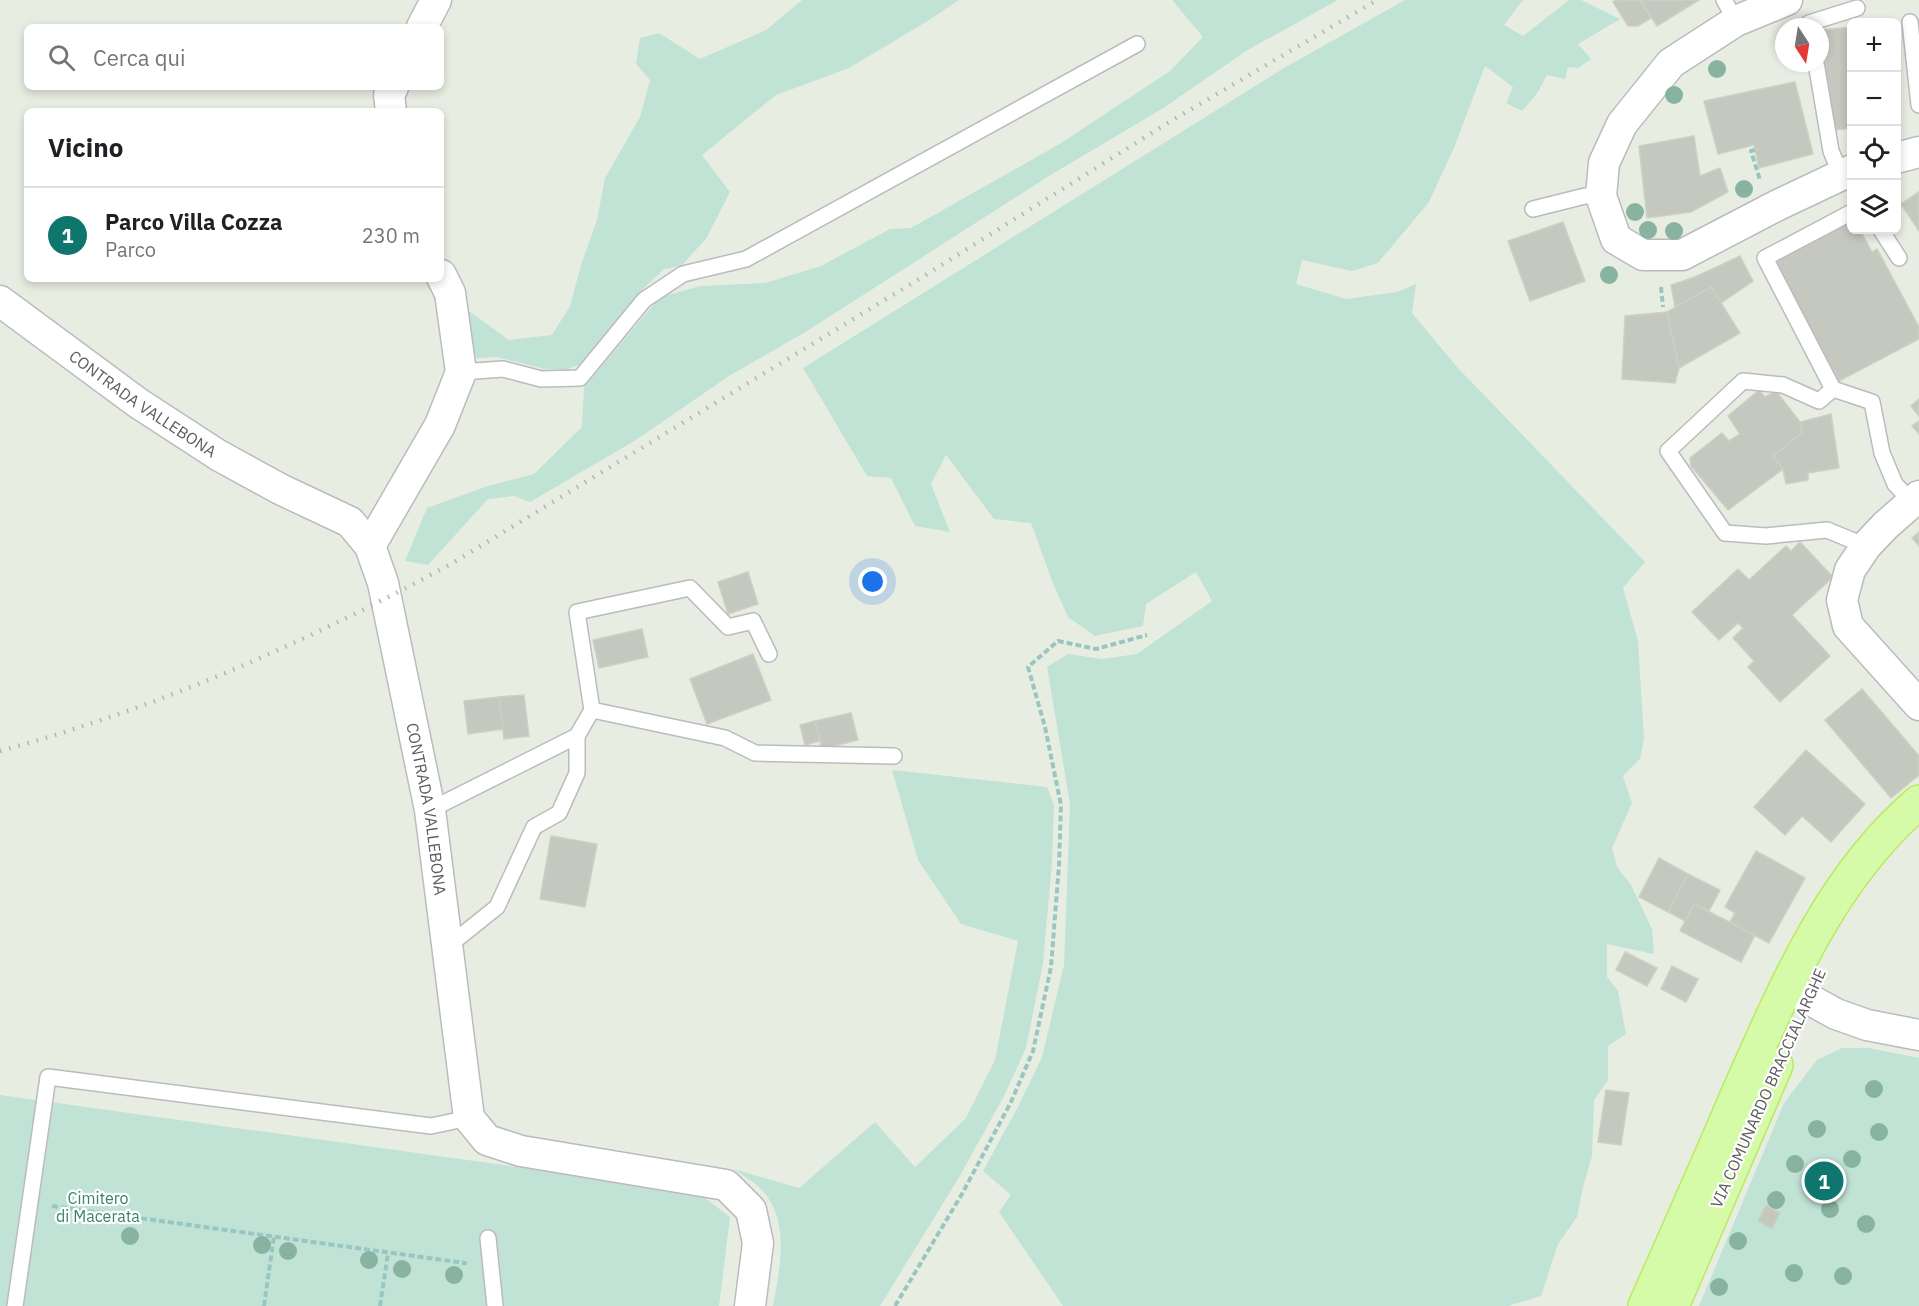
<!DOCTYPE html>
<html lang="it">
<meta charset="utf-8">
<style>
body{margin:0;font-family:"IBM Plex Sans",sans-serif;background:#f2f2f2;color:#202124}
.controls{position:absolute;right:18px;top:18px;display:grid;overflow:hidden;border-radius:9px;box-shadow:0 3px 9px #0003}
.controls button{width:54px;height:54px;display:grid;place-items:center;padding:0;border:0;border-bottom:2px solid #e0e0e0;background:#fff;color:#202124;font:30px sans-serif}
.compass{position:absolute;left:1775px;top:18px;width:54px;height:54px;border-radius:50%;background:#fff;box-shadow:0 3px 9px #0003;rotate:168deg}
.you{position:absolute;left:873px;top:582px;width:21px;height:21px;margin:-15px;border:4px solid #fff;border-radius:50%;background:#1a73e8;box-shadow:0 0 0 9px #1a73e833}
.badge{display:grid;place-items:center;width:39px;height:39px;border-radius:50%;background:#0f766e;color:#fff;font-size:20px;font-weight:700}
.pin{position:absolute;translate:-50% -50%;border:3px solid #fff;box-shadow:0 2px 6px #0006}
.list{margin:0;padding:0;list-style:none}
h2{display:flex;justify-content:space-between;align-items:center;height:78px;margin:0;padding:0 24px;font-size:26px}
h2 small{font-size:20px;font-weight:400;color:#757577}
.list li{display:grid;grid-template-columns:39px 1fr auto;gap:18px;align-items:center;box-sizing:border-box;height:96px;padding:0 24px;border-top:2px solid #e0e0e0}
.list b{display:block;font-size:22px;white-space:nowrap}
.list p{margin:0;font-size:20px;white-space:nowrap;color:#757577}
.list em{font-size:20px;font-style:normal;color:#757577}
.icon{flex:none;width:33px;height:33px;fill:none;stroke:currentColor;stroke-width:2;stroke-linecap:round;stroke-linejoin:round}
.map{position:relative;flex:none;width:1919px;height:1306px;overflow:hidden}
.search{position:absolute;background:#fff;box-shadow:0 3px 9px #0003;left:24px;top:24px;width:420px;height:66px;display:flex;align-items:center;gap:15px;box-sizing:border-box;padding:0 21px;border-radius:9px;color:#757577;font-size:22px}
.panel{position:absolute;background:#fff;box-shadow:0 3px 9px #0003;left:24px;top:108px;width:420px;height:174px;border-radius:9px}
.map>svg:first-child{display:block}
.green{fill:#c0e3d6}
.building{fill:#c5c8bf;stroke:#ccd1c1;stroke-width:1.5}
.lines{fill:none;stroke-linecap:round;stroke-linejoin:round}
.service-casing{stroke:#bcbac0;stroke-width:18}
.minor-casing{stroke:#bcbac0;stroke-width:33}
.primary-casing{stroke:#baea5e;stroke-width:36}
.path{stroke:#9ac6c2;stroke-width:4;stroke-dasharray:6 3;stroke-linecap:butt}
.service{stroke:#fff;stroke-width:15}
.minor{stroke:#fff;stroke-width:30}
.primary{stroke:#d5fba9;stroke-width:33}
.rail{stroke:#b3b3b4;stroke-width:4.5;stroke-dasharray:1.5 8;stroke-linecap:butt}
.tree{fill:#88b3a1}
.labels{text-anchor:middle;stroke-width:4.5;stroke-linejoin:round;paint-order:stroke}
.street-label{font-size:16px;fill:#5c5b62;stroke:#fff}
.park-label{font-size:16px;fill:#39836b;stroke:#fff}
</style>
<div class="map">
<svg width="1919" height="1306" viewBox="0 0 1919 1306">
<rect width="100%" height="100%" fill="#e8ede2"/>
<!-- green -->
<g class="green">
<path d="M802 0H959L926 22 849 68 776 95 702 155 730 192 706 239 681 266 664 269 639 293 583 363 566 370 544 369 497 357 477 358 468 338 466 309 509 340 552 335 570 306 581 265 597 220 605 178 640 117 650 80 636 64 640 38 659 33 700 59 766 30Z"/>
<path d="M1172 0H1338L1246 51 1165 107 1049 176 807 331 729 376 636 440 530 502 514 496 488 499 428 565 405 561 427 508 488 486 534 474 582 427 584 387 660 297 701 286 765 283 821 266 890 229 911 228 1058 145 1170 71 1203 37Z"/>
<path d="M1405 0H1523L1504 25 1523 36 1569 0H1581L1620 19 1578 44 1591 59 1578 68 1568 67 1565 79 1547 75 1538 92 1522 111 1506 103 1513 87 1485 66 1454 148 1429 202 1378 263 1352 271 1302 260 1296 284 1346 299 1397 292 1416 284 1412 313 1457 367 1645 562 1623 588 1638 641 1644 739 1640 759 1623 776 1632 803 1612 848 1617 867 1631 885 1652 929 1654 954 1607 944V977L1618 991 1626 1034 1608 1046V1080L1594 1100 1592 1156 1583 1187 1577 1217 1558 1244 1541 1296 1508 1306H1063L999 1212 1011 1195 983 1171 1019 1105 1042 1057 1064 965 1070 804 1047 667 1068 654 1102 659 1137 654 1212 601 1196 572 1146 604 1143 626 1095 636 1068 617 1052 581 1031 523 994 519 946 455 931 484 950 532 915 526 891 478 867 476 803 368 1284 68Z"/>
<path d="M892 770 1047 787 1054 805 1052 863 1043 963 1026 1048 1003 1098 958 1179 880 1306H773C780 1268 791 1219 760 1188 753 1181 742 1175 733 1169L799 1188 875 1122 915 1167 966 1118 995 1060 1018 941 961 924 918 860Z"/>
<path d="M1842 1048H1869L1919 1058V1306H1699L1784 1103 1817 1060Z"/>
<path d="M0 1095 697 1192 730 1217 719 1306H0Z"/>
</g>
<!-- building -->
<g class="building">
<path d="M1616 0H1640L1651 18 1638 26H1628L1613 2Z"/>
<path d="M1640 0H1699L1657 26Z"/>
<path d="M1852 27V128L1834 130 1821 30Z"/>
<path d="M1795 82 1813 154 1759 168 1754 145 1718 154 1704 101Z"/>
<path d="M1694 136 1700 176 1720 168 1728 192 1691 212 1647 218 1639 146Z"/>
<path d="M1919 192V231L1901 204Z"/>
<path d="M1852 221V230H1860L1872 252 1877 249 1919 327V339L1839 381 1775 262Z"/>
<path d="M1563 222 1585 281 1530 301 1508 241Z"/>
<path d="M1740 256 1753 281 1721 303 1711 287 1675 307 1671 285 1695 277Z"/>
<path d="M1711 287 1740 333 1679 368 1667 312Z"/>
<path d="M1667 312 1679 368 1675 383 1622 379 1625 316Z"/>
<path d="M1759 390 1765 397 1776 391 1800 422 1802 433 1773 456 1783 469 1728 510 1691 466 1690 458 1722 433 1729 441 1740 434 1728 416Z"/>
<path d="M1919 399V416L1911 406Z"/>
<path d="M1831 414 1839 468 1808 473V480L1786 484 1783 469 1773 456 1802 433 1800 422Z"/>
<path d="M1919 421V434L1912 426Z"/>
<path d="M1919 532V546L1912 538Z"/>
<path d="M1800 542 1833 577 1792 615 1830 656 1780 702 1748 667 1754 661 1733 638 1743 628 1738 623 1719 640 1692 612 1738 569 1749 580 1786 546 1791 551Z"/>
<path d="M748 572 758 604 728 614 718 582Z"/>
<path d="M642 629 648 657 599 668 593 640Z"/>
<path d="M753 654 771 700 707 724 690 679Z"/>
<path d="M1862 689 1919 756V775L1891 798 1825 720Z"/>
<path d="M524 695 529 736 504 739 499 697Z"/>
<path d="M499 697 503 729 468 734 464 701Z"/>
<path d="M851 713 858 740 822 749 815 721Z"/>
<path d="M815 721 820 741 805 745 800 725Z"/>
<path d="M1806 750 1865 804 1831 842 1802 816 1785 835 1754 807Z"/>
<path d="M551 836 597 844 585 907 540 899Z"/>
<path d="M1756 851 1805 878 1769 943 1730 922 1735 913 1725 907Z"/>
<path d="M1659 858 1688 874 1668 912 1639 897Z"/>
<path d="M1688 874 1720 890 1709 911 1694 904 1685 921 1668 912Z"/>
<path d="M1694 904 1755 935 1741 962 1680 931Z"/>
<path d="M1625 952 1657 968 1647 986 1616 970Z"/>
<path d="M1672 966 1698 979 1686 1002 1661 989Z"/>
<path d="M1606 1090 1629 1093 1621 1145 1598 1142Z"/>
<path d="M1766 1205 1780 1213 1772 1229 1758 1221Z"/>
</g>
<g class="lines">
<defs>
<g id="service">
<path d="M1724 0 1736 21"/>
<path d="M1910 22 1919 105"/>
<path d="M1810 27 1809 23 1857 8"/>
<path d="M1816 63 1831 151 1841 175"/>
<path d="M1533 209 1585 196H1601"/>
<path d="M1852 212 1765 258 1833 389 1872 402 1882 453 1895 484 1912 502"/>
<path d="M1881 230 1899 258"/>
<path d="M461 372 503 369 541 379 580 378 644 300 683 274 746 259 1137 44"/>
<path d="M1833 389 1819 401 1783 385 1743 381 1668 451 1725 533 1766 536 1827 530 1866 546"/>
<path d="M592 710 725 738 755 753 894 756"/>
<path d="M430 810 577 736 592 710 577 612 690 588 728 627 753 621 769 654"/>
<path d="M447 947 497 907 534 827 559 813 577 773V736"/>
<path d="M488 1238 495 1306"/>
<path d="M15 1306 48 1077 431 1126 469 1118"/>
</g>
<g id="minor">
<path d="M1787 0 1736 21 1671 63 1622 124 1604 163 1601 196 1616 239 1643 255H1682L1778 205 1852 170"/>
<path d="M422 27 436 0"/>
<path d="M391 111 389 95 393 87"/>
<path d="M1896 158 1919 152"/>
<path id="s1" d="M0 301 138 403 218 455 280 489 350 522 370 546 383 583 430 810 469 1118 487 1140 521 1151 726 1185 751 1210 758 1243 750 1306"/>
<path d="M1919 496 1886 525 1866 546 1850 570 1842 600 1848 626 1919 705"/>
<path d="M370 546 440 425 461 372 450 293 441 275"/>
<path d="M1805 997 1836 1014 1867 1025 1919 1035"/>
</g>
<g id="primary">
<path d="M1645 1306C1677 1234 1709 1162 1740 1089 1786 986 1831 877 1919 802"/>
<path d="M1672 1306 1776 1065"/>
</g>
</defs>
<!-- service casing -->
<use href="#service" class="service-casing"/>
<!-- minor casing -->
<use href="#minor" class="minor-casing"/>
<!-- primary casing -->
<use href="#primary" class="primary-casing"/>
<!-- path -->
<g class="path">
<path d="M1755 150 1751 151 1760 180"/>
<path d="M1661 287 1663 307"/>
<path d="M52 1206 465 1263V1265"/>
<path d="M264 1306 274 1236"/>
<path d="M380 1306 388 1253"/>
<path d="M895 1306 962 1194 1011 1102 1033 1051 1051 967 1059 865 1061 805 1045 727 1028 667 1058 641 1096 649 1147 635"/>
</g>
<!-- service -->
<use href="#service" class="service"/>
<!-- minor -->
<use href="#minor" class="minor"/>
<!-- primary -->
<use href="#primary" class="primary"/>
<!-- rail -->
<path class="rail" d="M0 751C158 708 307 642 451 564L924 276 1166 124 1377 0"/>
</g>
<!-- trees -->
<g class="tree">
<circle cx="1717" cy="69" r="9"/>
<circle cx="1674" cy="95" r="9"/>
<circle cx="1744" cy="189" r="9"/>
<circle cx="1635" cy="212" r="9"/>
<circle cx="1648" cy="230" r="9"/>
<circle cx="1674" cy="231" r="9"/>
<circle cx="1609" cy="275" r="9"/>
<circle cx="1874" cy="1089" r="9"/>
<circle cx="1817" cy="1129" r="9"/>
<circle cx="1879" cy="1132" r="9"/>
<circle cx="1852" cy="1159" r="9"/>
<circle cx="1795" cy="1164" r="9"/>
<circle cx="1776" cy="1200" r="9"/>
<circle cx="1830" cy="1209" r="9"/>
<circle cx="1866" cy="1224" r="9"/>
<circle cx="130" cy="1236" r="9"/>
<circle cx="1738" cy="1241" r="9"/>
<circle cx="262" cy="1245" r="9"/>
<circle cx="288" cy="1251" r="9"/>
<circle cx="369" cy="1260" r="9"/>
<circle cx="402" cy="1269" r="9"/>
<circle cx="1794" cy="1273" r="9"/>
<circle cx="454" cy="1275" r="9"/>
<circle cx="1843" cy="1276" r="9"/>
<circle cx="1719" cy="1287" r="9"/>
</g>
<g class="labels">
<!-- street labels -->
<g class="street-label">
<text dy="6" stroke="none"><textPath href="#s1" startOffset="176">CONTRADA VALLEBONA</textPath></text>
<text dy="6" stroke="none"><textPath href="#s1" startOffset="716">CONTRADA VALLEBONA</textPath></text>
<text transform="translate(1768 1088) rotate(-66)" y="6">VIA COMUNARDO BRACCIALARGHE</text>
</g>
<!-- park labels -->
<g class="park-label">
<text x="98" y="1204">Cimitero<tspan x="98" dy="18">di Macerata</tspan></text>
</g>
</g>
</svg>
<div class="controls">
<button>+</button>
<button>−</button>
<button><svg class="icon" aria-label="locate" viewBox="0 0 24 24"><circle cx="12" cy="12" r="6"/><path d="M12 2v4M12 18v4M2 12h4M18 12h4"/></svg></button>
<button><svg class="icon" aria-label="layers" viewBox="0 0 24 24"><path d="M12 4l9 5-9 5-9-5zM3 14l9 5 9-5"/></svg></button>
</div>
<svg class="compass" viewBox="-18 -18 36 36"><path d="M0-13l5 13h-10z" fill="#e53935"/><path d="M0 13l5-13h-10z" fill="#757577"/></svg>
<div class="you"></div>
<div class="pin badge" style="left:1824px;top:1181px">1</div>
<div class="search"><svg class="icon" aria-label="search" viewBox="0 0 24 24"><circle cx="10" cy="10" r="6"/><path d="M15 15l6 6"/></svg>Cerca qui</div>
<section class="panel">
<h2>Vicino<small></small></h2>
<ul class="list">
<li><span class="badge">1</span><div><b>Parco Villa Cozza</b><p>Parco</p></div><em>230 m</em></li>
</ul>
</section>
</div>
